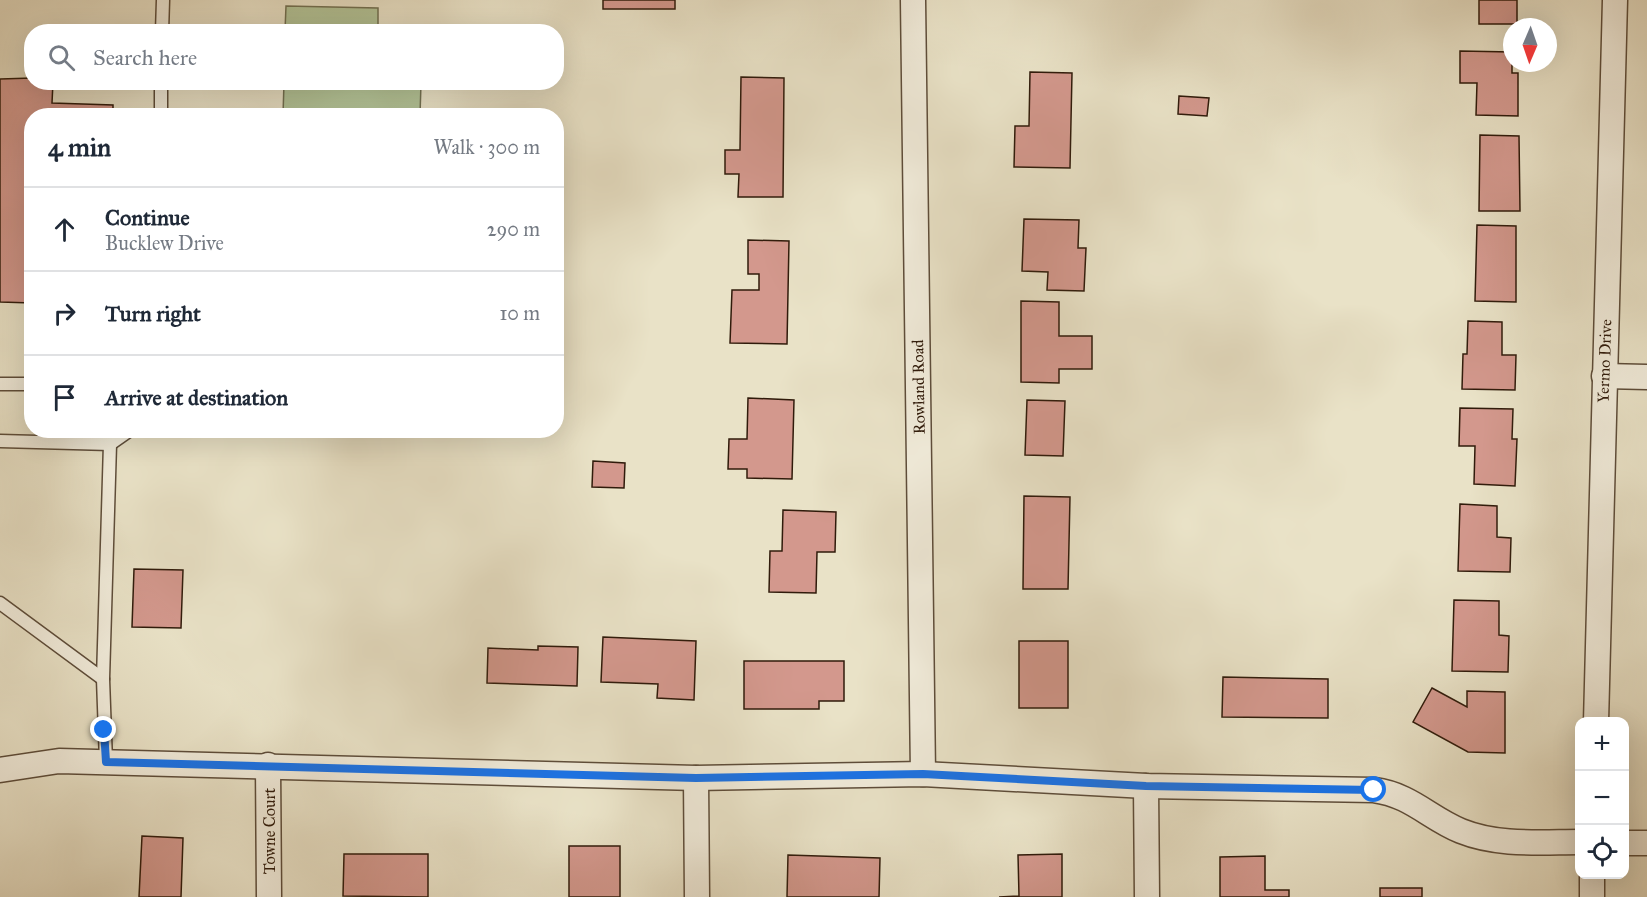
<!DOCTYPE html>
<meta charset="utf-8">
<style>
body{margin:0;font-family:"IM FELL Great Primer",serif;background:#f2f2f3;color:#1f2937}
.controls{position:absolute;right:18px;bottom:18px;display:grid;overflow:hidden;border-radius:12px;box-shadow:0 6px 24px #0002}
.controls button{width:54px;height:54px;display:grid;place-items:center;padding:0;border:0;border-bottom:2px solid #e0e1e3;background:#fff;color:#1f2937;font:30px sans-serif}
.compass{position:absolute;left:1503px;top:18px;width:54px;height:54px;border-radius:50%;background:#fff;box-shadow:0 6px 24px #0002;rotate:182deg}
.stop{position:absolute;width:18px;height:18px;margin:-14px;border:4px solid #1a73e8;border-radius:50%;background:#fff}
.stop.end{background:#1a73e8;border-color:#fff;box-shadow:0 2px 6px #0008}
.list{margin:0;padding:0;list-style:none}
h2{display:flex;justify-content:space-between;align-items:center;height:78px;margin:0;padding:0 24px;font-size:26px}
h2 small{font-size:20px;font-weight:400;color:#747a83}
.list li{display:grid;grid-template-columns:39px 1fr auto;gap:18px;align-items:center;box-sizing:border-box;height:84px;padding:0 24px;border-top:2px solid #e0e1e3}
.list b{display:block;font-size:22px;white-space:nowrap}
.list p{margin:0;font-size:20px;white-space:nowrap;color:#747a83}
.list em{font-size:20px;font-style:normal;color:#747a83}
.icon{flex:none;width:33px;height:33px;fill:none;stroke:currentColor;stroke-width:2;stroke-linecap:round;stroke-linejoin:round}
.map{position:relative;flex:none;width:1647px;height:897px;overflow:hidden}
.search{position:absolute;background:#fff;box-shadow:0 6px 24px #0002;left:24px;top:24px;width:540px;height:66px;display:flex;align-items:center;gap:15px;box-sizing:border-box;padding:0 21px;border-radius:24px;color:#747a83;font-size:22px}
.panel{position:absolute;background:#fff;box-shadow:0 6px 24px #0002;left:24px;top:108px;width:540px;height:330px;border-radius:24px}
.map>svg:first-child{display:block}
.green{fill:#b3c498;stroke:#727052;stroke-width:1.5}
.building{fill:#d3988d;stroke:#301b0b;stroke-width:1.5}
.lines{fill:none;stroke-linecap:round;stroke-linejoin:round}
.service-casing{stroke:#5e4d3a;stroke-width:15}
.minor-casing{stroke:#5e4d3a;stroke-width:27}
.service{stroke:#f1ecdb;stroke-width:12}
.minor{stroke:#f1ecdb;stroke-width:24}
.route{stroke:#1a73e8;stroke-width:8}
.labels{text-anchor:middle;stroke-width:4.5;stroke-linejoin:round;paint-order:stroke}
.street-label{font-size:16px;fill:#301b0b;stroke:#f1ecdb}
</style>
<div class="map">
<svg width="1647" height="897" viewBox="0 0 1647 897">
<rect width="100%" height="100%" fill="#e9e2c7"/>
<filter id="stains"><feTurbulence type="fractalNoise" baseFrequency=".00333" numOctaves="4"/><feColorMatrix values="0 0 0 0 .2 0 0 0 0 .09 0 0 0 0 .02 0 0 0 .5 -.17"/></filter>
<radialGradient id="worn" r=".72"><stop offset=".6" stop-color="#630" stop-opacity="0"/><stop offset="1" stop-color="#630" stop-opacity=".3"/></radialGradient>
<!-- green -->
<g class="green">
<path d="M286 6 378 8V31H285Z"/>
<path d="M284 83H421L420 115H283Z"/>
</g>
<!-- building -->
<g class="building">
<rect x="603" y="0" width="72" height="9"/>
<rect x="1479" y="0" width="38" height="24"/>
<path d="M1460 51 1512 52V73H1518V116L1476 115 1477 83H1460Z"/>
<path d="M1030 72 1072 73 1070 168 1014 167 1015 126H1029Z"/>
<path d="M741 77 784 78 783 197H738L739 174H725V150H740Z"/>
<path d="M32 78V82H53L52 103 113 105V116H32V303L0 302V79Z"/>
<path d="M1179 96 1209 98 1207 116 1178 114Z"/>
<path d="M1480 135 1519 136 1520 211H1479Z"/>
<path d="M1024 219 1079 220 1078 248H1086L1084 291 1047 290 1048 272 1022 271Z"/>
<path d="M1477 225 1516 226V302L1475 301Z"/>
<path d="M748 240 789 241 787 344 730 343 732 290H759V274H748Z"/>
<path d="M1021 301 1059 302V336H1092V369H1059V383L1021 382Z"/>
<path d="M1468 321 1502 322V355H1516L1515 390 1462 389 1463 354H1467Z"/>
<path d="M748 398 794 400 792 479 747 478V469H728L729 439H747Z"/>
<path d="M1027 400 1065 401 1063 456 1025 455Z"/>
<path d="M1460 408 1513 409 1512 439H1517L1515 486 1474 484 1475 446H1459Z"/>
<path d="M593 461 625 463 624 488 592 487Z"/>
<path d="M1024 496 1070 497 1068 589H1023Z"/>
<path d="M1460 504 1497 506V537L1511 538 1510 572 1458 571Z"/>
<path d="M783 510 836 512 835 552H817L816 593 769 592 770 551H782Z"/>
<path d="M134 569 183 570 181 628 132 627Z"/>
<path d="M1454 600 1499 601V635L1509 636 1508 672 1452 671Z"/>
<path d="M603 637 696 641 694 700 657 698 658 684 601 682Z"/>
<rect x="1019" y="641" width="49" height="67"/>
<path d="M538 646 578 647 577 686 487 683 488 648 538 650Z"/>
<path d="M744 661H844V701H819V709H744Z"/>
<path d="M1223 677 1328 679V718L1222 717Z"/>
<path d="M1432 688 1467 707V691L1505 692V753L1468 752 1413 722Z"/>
<path d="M142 836 183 838 181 897H139Z"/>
<rect x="569" y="846" width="51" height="51"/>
<path d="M344 854H428V897L343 896Z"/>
<path d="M1062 854V897H999L1019 896 1018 855Z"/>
<path d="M788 855 880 858 879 897H787Z"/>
<path d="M1265 856V890H1289V897H1220V857Z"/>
<rect x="1380" y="888" width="42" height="9"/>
</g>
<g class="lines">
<defs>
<g id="service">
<path d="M162 32 163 0"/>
<path d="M161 116V82"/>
<path d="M0 384H32"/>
<path d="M0 441 110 444 130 430"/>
<path d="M0 603 103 679"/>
<path d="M106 762 103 679 110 444 108 430"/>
</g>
<g id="minor">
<path d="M913 0 923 774"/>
<path d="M1604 376 1647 377"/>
<path d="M1596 722 1615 0"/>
<path d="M268 765 269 897"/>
<path d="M0 770 59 761 696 778 923 774 1146 786 1374 790C1411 795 1429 818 1461 831 1498 846 1540 842 1580 842"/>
<path d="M696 778 697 897"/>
<path d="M1146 786 1147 897"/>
<path d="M1624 843H1647"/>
<path d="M1592 897V874"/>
</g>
</defs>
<!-- service casing -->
<use href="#service" class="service-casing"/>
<!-- minor casing -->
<use href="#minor" class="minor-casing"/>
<!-- service -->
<use href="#service" class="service"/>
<!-- minor -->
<use href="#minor" class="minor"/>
</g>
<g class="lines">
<!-- route -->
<path class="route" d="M104 730 106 762 696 778 923 774 1146 786 1374 790"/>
</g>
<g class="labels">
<!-- street labels -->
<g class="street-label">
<text transform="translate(1604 361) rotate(-88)" y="6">Yermo Drive</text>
<text transform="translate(918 387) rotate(-91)" y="6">Rowland Road</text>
<text transform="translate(269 831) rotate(-90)" y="6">Towne Court</text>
</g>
</g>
<rect width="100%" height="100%" filter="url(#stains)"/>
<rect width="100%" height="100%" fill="url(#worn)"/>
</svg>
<div class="controls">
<button>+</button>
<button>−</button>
<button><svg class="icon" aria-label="locate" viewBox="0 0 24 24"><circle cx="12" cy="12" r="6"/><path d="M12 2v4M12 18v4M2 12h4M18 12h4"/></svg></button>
</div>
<svg class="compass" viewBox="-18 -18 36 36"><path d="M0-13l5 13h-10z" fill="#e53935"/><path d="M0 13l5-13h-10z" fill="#747a83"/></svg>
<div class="stop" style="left:1374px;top:790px"></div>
<div class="stop end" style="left:104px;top:730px"></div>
<div class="search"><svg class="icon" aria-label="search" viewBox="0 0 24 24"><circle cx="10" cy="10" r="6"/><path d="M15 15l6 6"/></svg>Search here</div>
<section class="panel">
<h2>4 min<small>Walk · 300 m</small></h2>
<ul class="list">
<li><svg class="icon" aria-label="ahead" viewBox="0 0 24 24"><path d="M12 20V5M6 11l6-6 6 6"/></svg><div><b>Continue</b><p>Bucklew Drive</p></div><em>290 m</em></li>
<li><svg class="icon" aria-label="right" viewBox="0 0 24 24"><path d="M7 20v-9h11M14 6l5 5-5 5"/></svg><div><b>Turn right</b></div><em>10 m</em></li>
<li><svg class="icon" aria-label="arrive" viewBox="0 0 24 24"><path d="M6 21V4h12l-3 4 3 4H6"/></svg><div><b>Arrive at destination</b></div></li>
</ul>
</section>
</div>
